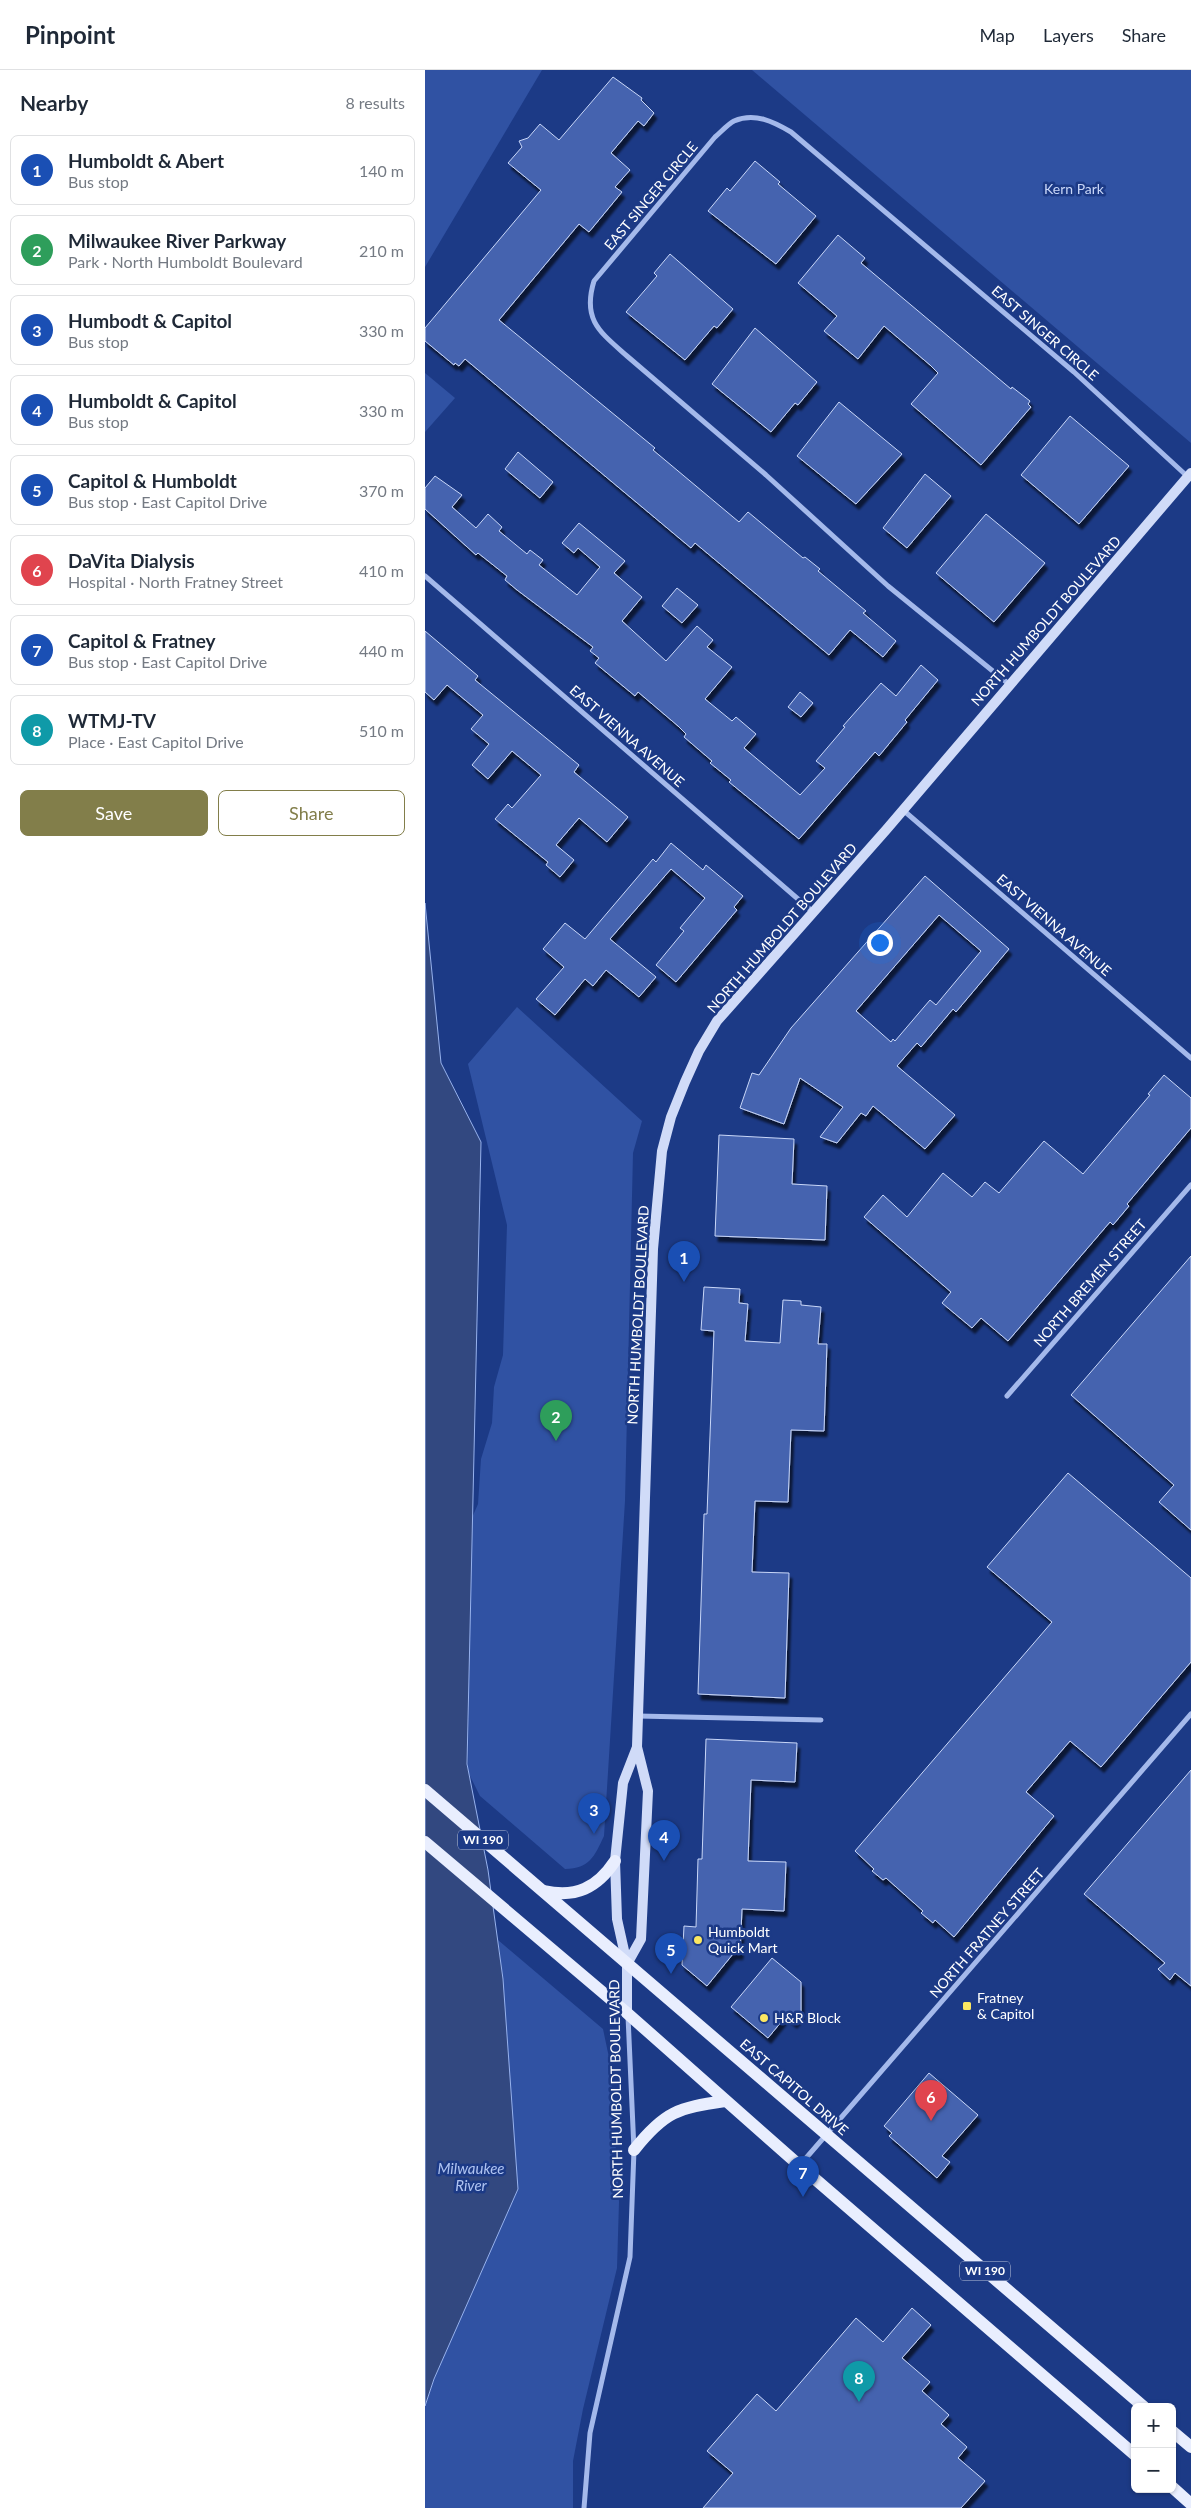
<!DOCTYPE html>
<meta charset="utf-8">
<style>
body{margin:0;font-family:Lato,sans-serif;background:#f6f6f7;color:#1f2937}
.controls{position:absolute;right:15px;bottom:15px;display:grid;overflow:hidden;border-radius:8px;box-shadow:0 1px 4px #0004}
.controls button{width:45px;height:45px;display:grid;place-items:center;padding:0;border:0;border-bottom:1px solid #e0e1e3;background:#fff;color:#1f2937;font:25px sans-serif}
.you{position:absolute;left:454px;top:872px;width:18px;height:18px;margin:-12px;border:4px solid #fff;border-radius:50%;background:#1a73e8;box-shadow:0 0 0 8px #1a73e833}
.badge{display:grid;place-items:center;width:32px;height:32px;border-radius:50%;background:#827e4a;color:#fff;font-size:16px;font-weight:700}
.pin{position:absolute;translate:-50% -41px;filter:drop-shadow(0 1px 2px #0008)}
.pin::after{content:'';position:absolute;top:26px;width:18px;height:15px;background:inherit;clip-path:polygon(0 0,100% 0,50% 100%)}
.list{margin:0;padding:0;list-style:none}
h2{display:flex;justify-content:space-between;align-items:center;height:65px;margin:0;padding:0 20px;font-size:21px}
h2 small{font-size:16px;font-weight:400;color:#747a83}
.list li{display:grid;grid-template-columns:32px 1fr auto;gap:15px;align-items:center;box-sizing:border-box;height:70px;margin:0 10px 10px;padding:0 10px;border:1px solid #e0e1e3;border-radius:8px}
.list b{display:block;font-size:19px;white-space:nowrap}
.list p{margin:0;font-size:16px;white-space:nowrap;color:#747a83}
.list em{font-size:16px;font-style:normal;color:#747a83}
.actions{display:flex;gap:10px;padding:15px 20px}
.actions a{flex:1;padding:11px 0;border:1px solid #827e4a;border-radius:8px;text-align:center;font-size:18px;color:#827e4a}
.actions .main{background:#827e4a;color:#fff}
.map{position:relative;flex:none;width:766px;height:2438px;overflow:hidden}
header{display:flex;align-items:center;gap:30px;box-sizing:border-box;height:70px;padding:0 25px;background:#fff;border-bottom:1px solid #e0e1e3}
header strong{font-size:24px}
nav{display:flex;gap:28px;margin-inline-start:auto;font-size:18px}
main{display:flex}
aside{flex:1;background:#fff}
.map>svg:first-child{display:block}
.green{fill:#3052a3}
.water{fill:#324880;stroke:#97b2ed}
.building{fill:#4563af;stroke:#c9d7f8;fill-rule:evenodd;filter:url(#shadow)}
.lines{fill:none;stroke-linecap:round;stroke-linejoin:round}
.minor{stroke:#a4b9eb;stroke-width:5}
.secondary{stroke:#d0dbf8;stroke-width:10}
.primary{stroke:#e9eefe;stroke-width:12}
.poi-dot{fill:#fbe762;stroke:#1c3a86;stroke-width:2}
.labels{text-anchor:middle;stroke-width:5;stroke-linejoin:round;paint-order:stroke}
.shield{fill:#1c3a86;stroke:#bbc4db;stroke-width:1}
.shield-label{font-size:12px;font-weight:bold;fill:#fff}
.park-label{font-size:14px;fill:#c9d7f8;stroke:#1c3a86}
.street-label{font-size:14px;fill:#fff;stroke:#1c3a86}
.poi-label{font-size:14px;fill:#fff;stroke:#1c3a86;text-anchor:start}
.water-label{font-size:15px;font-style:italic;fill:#b0c4f2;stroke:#1c3a86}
</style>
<header>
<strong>Pinpoint</strong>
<nav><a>Map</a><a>Layers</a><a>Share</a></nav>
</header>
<main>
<aside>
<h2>Nearby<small>8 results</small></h2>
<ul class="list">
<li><span class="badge" style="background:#1a4fb4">1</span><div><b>Humboldt &amp; Abert</b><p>Bus stop</p></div><em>140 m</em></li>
<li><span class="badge" style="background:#2e9e5b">2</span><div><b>Milwaukee River Parkway</b><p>Park · North Humboldt Boulevard</p></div><em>210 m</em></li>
<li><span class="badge" style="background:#1a4fb4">3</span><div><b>Humbodt &amp; Capitol</b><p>Bus stop</p></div><em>330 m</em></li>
<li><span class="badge" style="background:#1a4fb4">4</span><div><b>Humboldt &amp; Capitol</b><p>Bus stop</p></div><em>330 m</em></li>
<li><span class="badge" style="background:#1a4fb4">5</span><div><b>Capitol &amp; Humboldt</b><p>Bus stop · East Capitol Drive</p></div><em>370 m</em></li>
<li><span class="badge" style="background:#e0444e">6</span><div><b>DaVita Dialysis</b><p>Hospital · North Fratney Street</p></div><em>410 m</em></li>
<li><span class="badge" style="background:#1a4fb4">7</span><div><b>Capitol &amp; Fratney</b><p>Bus stop · East Capitol Drive</p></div><em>440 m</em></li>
<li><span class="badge" style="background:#0f9aa8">8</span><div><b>WTMJ-TV</b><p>Place · East Capitol Drive</p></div><em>510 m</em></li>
</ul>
<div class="actions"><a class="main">Save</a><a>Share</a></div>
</aside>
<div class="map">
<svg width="766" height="2438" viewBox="0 0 766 2438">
<defs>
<filter id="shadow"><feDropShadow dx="3" dy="5.5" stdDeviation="1" flood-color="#0009"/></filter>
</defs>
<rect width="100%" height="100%" fill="#1c3a86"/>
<!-- green -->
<g class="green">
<path d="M0 0H117L0 197Z"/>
<path d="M327 0H766V373Z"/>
<path d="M0 303 30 328 0 362Z"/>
<path d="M92 937 217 1051 208 1083 200 1431 179 1766C169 1787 165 1798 140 1799L55 1726 43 1702 44 1584 36 1473 53 1434 56 1389 67 1353 69 1317 78 1285 82 1155 43 994Z"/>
<path d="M73 1870 178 1959 186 1997 194 2132 192 2198 158 2339 148 2391V2438H0V2336L9 2309 78 1909Z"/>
</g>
<!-- water -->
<path class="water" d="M0 833 16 993 56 1072 42 1694 63 1800 78 1909 93 2119 9 2309 0 2336Z"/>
<!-- building -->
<g class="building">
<path d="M188 7 217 28 216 30 229 43 219 56 213 51 186 83 205 100 190 117 197 122 164 162 154 154 74 250 230 378 228 380 314 452 323 442 378 488 380 487 395 499 393 501 441 541 438 543 471 571 458 587 425 560 404 585 270 473 266 478 40 289 34 296 30 293 29 295 0 271V258L116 120 83 93 97 77 94 71 103 68 115 54 134 70Z"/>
<path d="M330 91 355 112 353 114 391 146 351 194 283 141 302 118 305 121Z"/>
<path d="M413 165 440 188 436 193 586 319 587 317 605 331 603 334 606 337 556 395 486 334 513 303 505 295 459 256 433 289 399 261 412 246 373 213Z"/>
<path d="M245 184 308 239 292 258 289 256 260 290 201 242 232 206 229 203Z"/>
<path d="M330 258 392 312 373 335 370 333 346 362 287 314Z"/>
<path d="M414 332 477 384 431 434 372 386Z"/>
<path d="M645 346 704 396 654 454 596 405Z"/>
<path d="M93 382 128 412 115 428 80 399Z"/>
<path d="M500 404 526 426 482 478 458 458Z"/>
<path d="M10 406 37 425 27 437 51 458 63 444 77 457 74 461 102 484 105 480 118 490 114 495 152 525 175 497 153 478 149 483 137 473 154 453 200 491 189 503 217 527 197 551 241 591 272 556 288 570 282 577 307 597 280 629 307 651 311 647 331 664 319 678 375 725 400 698 391 691 420 657 418 656 456 613 471 626 496 595 513 610 480 650 482 652 454 686 450 682 374 769 304 712 306 710 285 693 287 691 259 667 261 664 253 656 213 622 210 626 170 593 174 588 165 581 168 577 92 520 80 510 82 506 53 483 51 485 0 439V418Z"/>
<path d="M561 444 620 493 569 552 511 503Z"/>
<path d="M252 518 273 535 257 553 237 536Z"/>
<path d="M0 561 53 606 50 610 154 695 149 702 203 747 182 772 154 748 131 775 149 790 135 807 121 795 123 792 70 749 83 734 87 738 116 705 87 681 63 709 47 695 64 674 46 659 58 645 22 615 9 630 0 622Z"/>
<path d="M375 622 388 633 376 647 363 637Z"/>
<path d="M246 773 278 800 281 795 318 826 309 837 312 840 251 912 231 895 259 861 255 858 280 828 246 799 185 869 231 907 214 927 181 900 168 916 160 909 130 945 111 929 139 897 118 879 140 853 160 869 228 789 231 792Z"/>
<path d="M500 806 584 879 531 942 528 939 496 977 492 973 472 996 530 1045 500 1079 448 1036 441 1046 436 1043 412 1073 395 1067 418 1037 375 1008 359 1054 315 1038 327 1003 334 1005 366 958ZM514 845 556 881 511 935 505 930 470 971 468 969 466 972 431 941Z"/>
<path d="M739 1005 766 1028V1058L702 1134 704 1136 688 1155 685 1152 583 1271 556 1248 547 1258 517 1233 526 1222 439 1147 458 1125 482 1147 518 1103 547 1127 560 1112 574 1123 619 1071 658 1104 725 1025 723 1024Z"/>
<path d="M294 1065 369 1069 367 1114 402 1116 400 1170 290 1166Z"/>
<path d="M766 1186V1460L734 1432 749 1415 646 1325Z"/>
<path d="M279 1217 315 1219 314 1233 323 1234 320 1271 355 1273 358 1230 376 1231V1235L396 1237 393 1274H402L399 1361 366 1360 363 1432 330 1431 327 1502 364 1503 360 1628 273 1624 279 1444H282L289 1261 276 1260Z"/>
<path d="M643 1403 766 1508V1592L676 1697 645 1671 601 1722 629 1746 529 1867 510 1850 508 1853 496 1843 498 1841 461 1808 458 1810 447 1801 449 1799 430 1781 627 1552 562 1497Z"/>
<path d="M281 1669 372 1673 370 1712 326 1710 323 1791 361 1792 359 1841 317 1839 315 1884H308L282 1916 257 1895 259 1856 271 1857 273 1789H277Z"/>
<path d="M766 1700V1916L750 1903 745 1910 733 1899 740 1893 659 1824Z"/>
<path d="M347 1888 376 1912V1944L369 1953 361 1946 343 1968 306 1937Z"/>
<path d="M504 2003 553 2045 517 2086 525 2092 512 2108 464 2066 467 2063 459 2056Z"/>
<path d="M487 2238 506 2255 477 2288 505 2312 497 2321 524 2345 516 2354 542 2377 533 2388 560 2411 536 2438H278L308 2403 282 2381 332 2324 351 2341 431 2248 458 2272Z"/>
</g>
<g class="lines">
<!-- minor -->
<g class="minor">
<path d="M0 506 388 842"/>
<path d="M585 615 463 516 341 405 202 286C175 262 157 250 169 211L290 67C296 62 303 54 309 51 330 42 349 52 366 62L649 302 763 407"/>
<path d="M478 740 766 988"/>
<path d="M582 1326 766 1115"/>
<path d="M213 1646 396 1650"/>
<path d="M375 2095 766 1644"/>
<path d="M159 2438 165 2363 205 2187 209 2080 203 1946"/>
</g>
<!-- secondary -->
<g class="secondary">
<path d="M202 1894 216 1869 223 1721 212 1677 228 1179 237 1081 246 1047 260 1012 274 981 292 951 461 760 766 403"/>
<path d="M202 1943V1894L192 1849 190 1791 198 1713 212 1677"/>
</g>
<!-- primary -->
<g class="primary">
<path d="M0 1720 719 2337"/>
<path d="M0 1772 202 1943 375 2096 710 2385"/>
<path d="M119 1821C151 1828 172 1818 190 1791"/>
<path d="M209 2080C240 2041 253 2038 300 2031"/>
<path d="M747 2361 766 2377"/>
<path d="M747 2417 766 2434"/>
</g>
</g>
<!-- markers -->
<g class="poi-dot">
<circle cx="273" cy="1870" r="5"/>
<rect x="537" y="1931" width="10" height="10" rx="2.5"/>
<circle cx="339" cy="1948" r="5"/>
</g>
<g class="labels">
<!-- shield labels -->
<g class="shield">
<rect x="33" y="1760.5" width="50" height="19" rx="4"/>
<rect x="535" y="2191.5" width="50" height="19" rx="4"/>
</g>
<g class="shield-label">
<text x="58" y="1774">WI 190</text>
<text x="560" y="2205">WI 190</text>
</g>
<!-- park labels -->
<g class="park-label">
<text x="649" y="124">Kern Park</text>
</g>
<!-- street labels -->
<g class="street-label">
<text transform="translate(226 126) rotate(-50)" y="5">EAST SINGER CIRCLE</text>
<text transform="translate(620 263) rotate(41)" y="5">EAST SINGER CIRCLE</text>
<text transform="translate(621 551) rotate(-49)" y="5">NORTH HUMBOLDT BOULEVARD</text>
<text transform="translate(202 666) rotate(41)" y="5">EAST VIENNA AVENUE</text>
<text transform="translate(629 855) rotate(41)" y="5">EAST VIENNA AVENUE</text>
<text transform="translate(357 858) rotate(-49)" y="5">NORTH HUMBOLDT BOULEVARD</text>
<text transform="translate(665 1213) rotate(-49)" y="5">NORTH BREMEN STREET</text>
<text transform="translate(213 1245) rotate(-87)" y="5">NORTH HUMBOLDT BOULEVARD</text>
<text transform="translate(562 1863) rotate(-49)" y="5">NORTH FRATNEY STREET</text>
<text transform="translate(369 2017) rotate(41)" y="5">EAST CAPITOL DRIVE</text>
<text transform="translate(191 2019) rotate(-91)" y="5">NORTH HUMBOLDT BOULEVARD</text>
</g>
<!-- poi labels -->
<g class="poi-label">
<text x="283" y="1867">Humboldt<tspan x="283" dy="16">Quick Mart</tspan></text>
<text x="552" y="1933">Fratney<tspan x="552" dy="16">&amp; Capitol</tspan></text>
<text x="349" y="1953">H&amp;R Block</text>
</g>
<!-- water labels -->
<g class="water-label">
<text x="46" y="2104">Milwaukee<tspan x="46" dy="17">River</tspan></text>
</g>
</g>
</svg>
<div class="controls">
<button>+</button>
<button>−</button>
</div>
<div class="you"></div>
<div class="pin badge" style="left:259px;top:1212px;background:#1a4fb4">1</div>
<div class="pin badge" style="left:131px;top:1371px;background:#2e9e5b">2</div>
<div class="pin badge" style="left:169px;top:1764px;background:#1a4fb4">3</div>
<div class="pin badge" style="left:239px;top:1791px;background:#1a4fb4">4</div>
<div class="pin badge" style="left:246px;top:1904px;background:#1a4fb4">5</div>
<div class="pin badge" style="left:506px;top:2051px;background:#e0444e">6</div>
<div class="pin badge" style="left:378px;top:2127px;background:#1a4fb4">7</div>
<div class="pin badge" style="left:434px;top:2332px;background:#0f9aa8">8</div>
</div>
</main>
